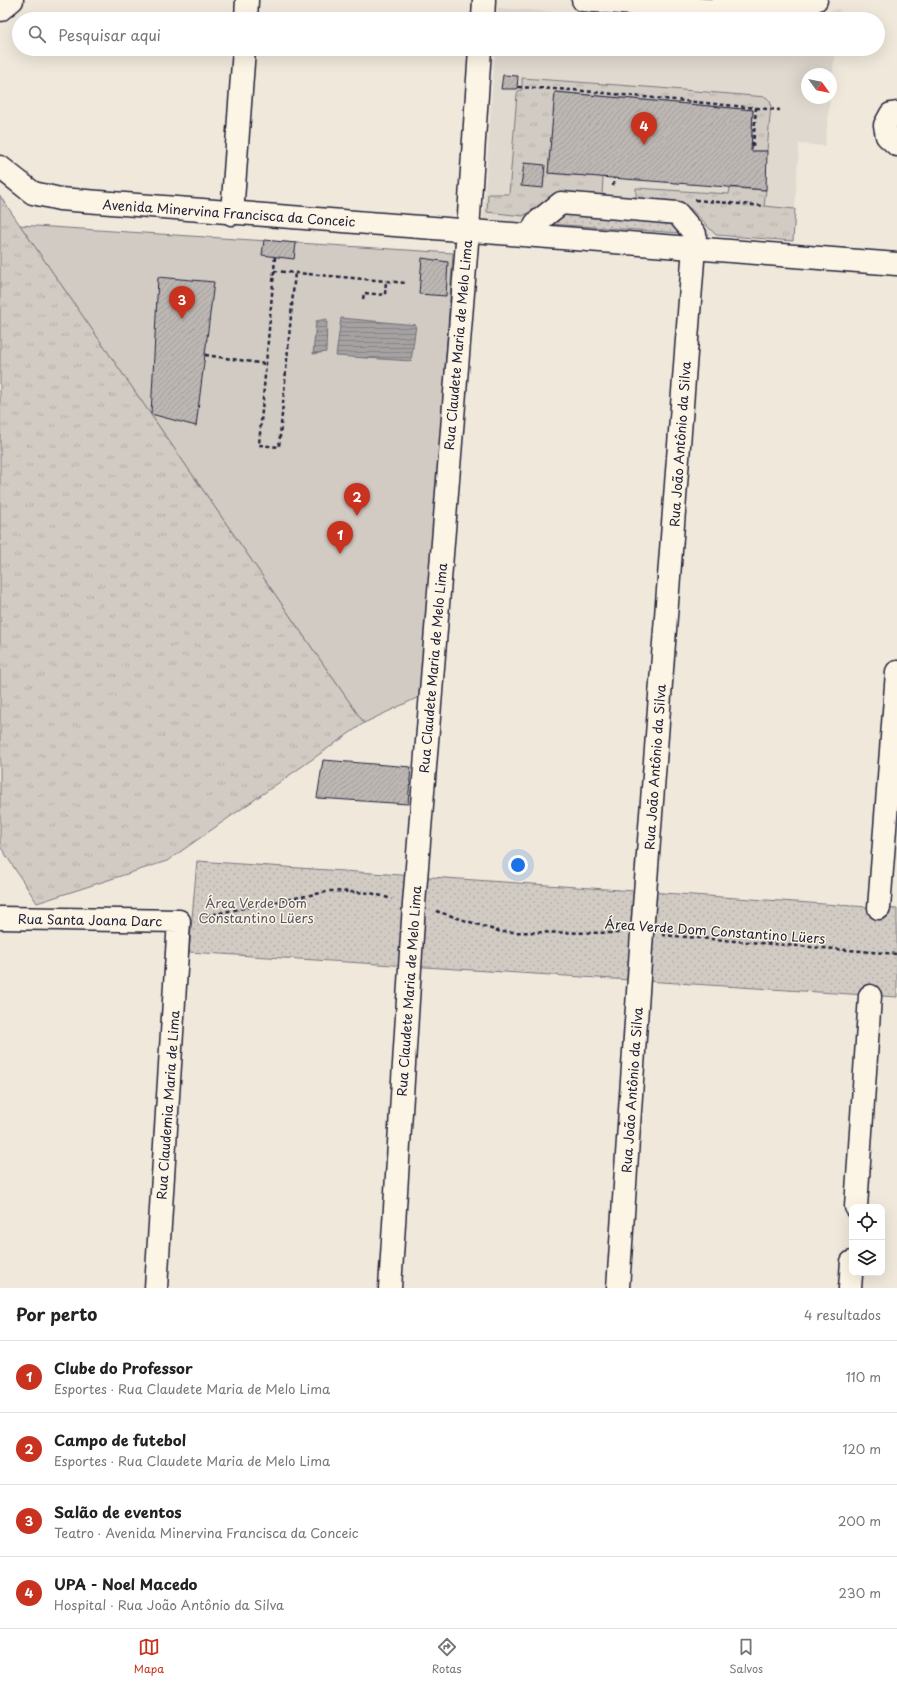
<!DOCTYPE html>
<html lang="pt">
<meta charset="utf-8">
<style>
body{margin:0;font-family:"Playpen Sans",sans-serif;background:#f2f2f2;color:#222}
.controls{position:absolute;right:12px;bottom:12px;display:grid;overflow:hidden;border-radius:8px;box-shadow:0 4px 16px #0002}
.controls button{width:36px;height:36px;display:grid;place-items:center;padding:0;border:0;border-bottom:1px solid #e0e0e0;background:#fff;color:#222;font:20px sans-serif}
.compass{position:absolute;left:801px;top:68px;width:36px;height:36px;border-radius:50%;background:#fff;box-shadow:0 4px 16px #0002;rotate:123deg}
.you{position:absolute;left:518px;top:865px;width:14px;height:14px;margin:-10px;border:3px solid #fff;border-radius:50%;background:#1a73e8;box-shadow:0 0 0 6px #1a73e833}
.badge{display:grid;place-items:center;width:26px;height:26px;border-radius:50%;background:#c8321e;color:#fff;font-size:13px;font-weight:700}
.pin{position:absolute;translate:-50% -33px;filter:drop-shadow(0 1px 2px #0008)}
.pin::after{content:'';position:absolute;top:21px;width:14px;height:12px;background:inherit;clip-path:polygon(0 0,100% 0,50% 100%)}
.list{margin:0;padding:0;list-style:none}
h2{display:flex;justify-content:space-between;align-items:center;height:52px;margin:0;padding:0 16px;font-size:17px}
h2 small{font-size:13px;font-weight:400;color:#767676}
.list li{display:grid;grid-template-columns:26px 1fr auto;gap:12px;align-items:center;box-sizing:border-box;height:72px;padding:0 16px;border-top:1px solid #e0e0e0}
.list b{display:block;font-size:15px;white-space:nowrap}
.list p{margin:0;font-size:13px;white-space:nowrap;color:#767676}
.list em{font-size:13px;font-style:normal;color:#767676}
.icon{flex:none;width:22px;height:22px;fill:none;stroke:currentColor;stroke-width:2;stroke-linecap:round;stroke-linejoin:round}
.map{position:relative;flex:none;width:897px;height:1288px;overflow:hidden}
.search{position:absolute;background:#fff;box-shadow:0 4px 16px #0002;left:12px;right:12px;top:12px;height:44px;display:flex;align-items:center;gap:10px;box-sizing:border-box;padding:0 14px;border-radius:22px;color:#767676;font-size:15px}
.sheet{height:340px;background:#fff}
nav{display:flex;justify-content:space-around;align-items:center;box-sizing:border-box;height:56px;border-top:1px solid #e0e0e0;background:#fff;font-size:11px;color:#767676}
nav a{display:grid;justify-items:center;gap:2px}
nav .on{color:#c8321e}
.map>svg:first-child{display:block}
.built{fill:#e0d9cf}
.grass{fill:url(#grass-tufts);stroke:#7a767f}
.park{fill:url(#park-dots);stroke:#7a767f}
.garden{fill:#d1cbc3;stroke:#7a767f}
.water{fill:url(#water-rules);stroke:#716f79}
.building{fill:url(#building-hatch);stroke:#22223b}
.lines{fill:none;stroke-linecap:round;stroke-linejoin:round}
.minor-casing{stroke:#22223b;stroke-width:25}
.path{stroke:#22223b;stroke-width:2.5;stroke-dasharray:4 3;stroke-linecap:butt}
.minor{stroke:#fcf5e5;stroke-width:22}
.labels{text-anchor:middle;stroke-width:3;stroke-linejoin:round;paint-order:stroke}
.street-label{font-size:13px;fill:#22223b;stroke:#fcf5e5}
.park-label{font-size:13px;fill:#575564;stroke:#fcf5e5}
</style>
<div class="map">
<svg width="897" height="1288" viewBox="0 0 897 1288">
<defs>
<pattern id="grass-tufts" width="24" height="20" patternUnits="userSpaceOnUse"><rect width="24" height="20" fill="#d1cbc3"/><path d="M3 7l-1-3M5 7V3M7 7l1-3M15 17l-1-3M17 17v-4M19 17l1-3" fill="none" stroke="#b3aea8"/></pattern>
<pattern id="park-dots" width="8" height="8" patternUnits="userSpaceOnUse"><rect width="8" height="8" fill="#d1cbc3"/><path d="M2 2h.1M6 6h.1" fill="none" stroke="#b3aea8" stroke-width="1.8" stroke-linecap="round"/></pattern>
<pattern id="water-rules" width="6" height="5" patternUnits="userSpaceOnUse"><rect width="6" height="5" fill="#a6a2a2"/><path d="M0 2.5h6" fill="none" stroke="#878485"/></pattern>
<pattern id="building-hatch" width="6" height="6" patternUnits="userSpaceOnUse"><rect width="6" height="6" fill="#bcb7b3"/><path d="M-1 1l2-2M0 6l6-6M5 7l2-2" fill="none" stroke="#a19d9b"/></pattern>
</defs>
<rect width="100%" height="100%" fill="#efe8db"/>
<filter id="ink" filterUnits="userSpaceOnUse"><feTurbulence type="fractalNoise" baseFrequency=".025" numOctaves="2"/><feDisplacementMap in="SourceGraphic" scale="8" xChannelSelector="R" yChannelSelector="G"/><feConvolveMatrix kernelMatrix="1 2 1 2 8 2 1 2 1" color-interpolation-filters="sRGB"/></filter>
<g filter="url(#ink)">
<!-- built -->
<g class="built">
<path d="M498 8 606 16 645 19H497Z"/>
<path d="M840 9 838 19H800L831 11Z"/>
<path d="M495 49H835L831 89V74H807V98H830L825 146 799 144 793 241 483 219Z"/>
</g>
<!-- grass -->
<g class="grass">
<path d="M522 78 659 88 766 97 770 101 771 105 767 151H751L753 110 556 92 548 173 603 177 602 197 555 195 523 216 487 212 488 194H509L517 94 518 91 522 90Z"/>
<path d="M636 188 729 194 730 188 766 190 764 206 795 209 793 241 716 235 690 208 636 201Z"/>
<path d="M0 196 364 723 167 861 37 903 0 846Z"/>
</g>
<!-- park -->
<g class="park">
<path d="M554 208 677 213 695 234 536 223Z"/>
<path d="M197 861 897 909V997L189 952Z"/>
</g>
<!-- garden -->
<path class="garden" d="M20 225 453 253 423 695 364 723Z"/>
<!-- water -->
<g class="water">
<path d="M341 318 416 325 411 361 336 356Z"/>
<path d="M327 319 326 352 313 354 316 321Z"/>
</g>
<!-- building -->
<g class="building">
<path d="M503 75 518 76 517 89H501Z"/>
<path d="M555 92 753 110 751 151H767L766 190 548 173Z"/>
<path d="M524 163 545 165 543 188 521 186Z"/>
<path d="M264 240 296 243 294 259 262 255Z"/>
<path d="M422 258 448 262 446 296 419 294Z"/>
<path d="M158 277 214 282 196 426 151 414Z"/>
<path d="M323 760 411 767 408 804 317 798Z"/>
</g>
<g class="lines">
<defs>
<g id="minor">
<path d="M583 0 709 10 802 5 816 0"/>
<path d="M0 10 12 0"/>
<path d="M246 19 247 0"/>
<path d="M483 19 484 0"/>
<path d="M897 113 891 114 885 125 887 136 897 145"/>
<path d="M0 167 33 193 60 199C339 223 618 240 897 264"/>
<path d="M232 214 244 49"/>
<path d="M530 235 536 223 561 203 677 213 695 234 642 933 618 1288"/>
<path d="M879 908 897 672"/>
<path d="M0 918 179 921 156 1288"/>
<path d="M856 1207 870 996"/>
<path d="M390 1288 414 904 468 230 480 49"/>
<path d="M850 1288 852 1262"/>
</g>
</defs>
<!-- minor casing -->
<use href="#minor" class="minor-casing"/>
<!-- path -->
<g class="path">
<path d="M518 87 573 90 756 108 753 146H751"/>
<path d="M756 108 780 110"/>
<path d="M613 186 614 178"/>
<path d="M695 200 764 206"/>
<path d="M275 257 274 271 386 281"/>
<path d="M274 271 259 445 279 447 295 272"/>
<path d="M363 299 364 293 385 295 386 281 406 283"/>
<path d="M205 355 266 364"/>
<path d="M436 911 501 932 621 933"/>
<path d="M199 917 331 891 371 893 392 899"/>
<path d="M662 935 897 954"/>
</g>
<!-- minor -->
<use href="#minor" class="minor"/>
</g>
</g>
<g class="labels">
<!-- street labels -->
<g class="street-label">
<text transform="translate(229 213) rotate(4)" y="5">Avenida Minervina Francisca da Conceic</text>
<text transform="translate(458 345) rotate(-85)" y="5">Rua Claudete Maria de Melo Lima</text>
<text transform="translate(680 444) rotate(-86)" y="5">Rua João Antônio da Silva</text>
<text transform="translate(433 668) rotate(-85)" y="5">Rua Claudete Maria de Melo Lima</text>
<text transform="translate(655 767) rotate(-86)" y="5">Rua João Antônio da Silva</text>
<text transform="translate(90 920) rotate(1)" y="5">Rua Santa Joana Darc</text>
<text transform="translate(715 931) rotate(4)" y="5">Área Verde Dom Constantino Lüers</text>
<text transform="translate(409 991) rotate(-86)" y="5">Rua Claudete Maria de Melo Lima</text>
<text transform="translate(632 1090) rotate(-86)" y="5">Rua João Antônio da Silva</text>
<text transform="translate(168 1105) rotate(-86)" y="5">Rua Claudemia Maria de Lima</text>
</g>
<!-- park labels -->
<g class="park-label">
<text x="256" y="908">Área Verde Dom<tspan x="256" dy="15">Constantino Lüers</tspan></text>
</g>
</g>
</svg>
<div class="controls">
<button><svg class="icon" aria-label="locate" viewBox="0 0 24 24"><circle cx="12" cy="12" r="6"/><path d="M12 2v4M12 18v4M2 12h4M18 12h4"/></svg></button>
<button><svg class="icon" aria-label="layers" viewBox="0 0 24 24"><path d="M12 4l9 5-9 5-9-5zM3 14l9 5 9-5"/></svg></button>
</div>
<svg class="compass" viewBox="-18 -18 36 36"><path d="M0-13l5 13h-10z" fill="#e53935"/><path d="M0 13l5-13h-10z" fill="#767676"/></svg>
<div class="you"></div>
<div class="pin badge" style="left:340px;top:554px">1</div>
<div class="pin badge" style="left:357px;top:516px">2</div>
<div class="pin badge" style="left:182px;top:319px">3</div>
<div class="pin badge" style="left:644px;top:145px">4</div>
<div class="search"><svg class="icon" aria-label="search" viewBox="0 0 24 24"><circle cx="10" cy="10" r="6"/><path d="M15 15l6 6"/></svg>Pesquisar aqui</div>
</div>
<section class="sheet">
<h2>Por perto<small>4 resultados</small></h2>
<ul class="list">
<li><span class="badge">1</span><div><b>Clube do Professor</b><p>Esportes · Rua Claudete Maria de Melo Lima</p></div><em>110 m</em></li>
<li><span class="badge">2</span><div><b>Campo de futebol</b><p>Esportes · Rua Claudete Maria de Melo Lima</p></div><em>120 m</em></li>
<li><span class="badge">3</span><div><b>Salão de eventos</b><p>Teatro · Avenida Minervina Francisca da Conceic</p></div><em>200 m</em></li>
<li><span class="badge">4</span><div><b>UPA - Noel Macedo</b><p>Hospital · Rua João Antônio da Silva</p></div><em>230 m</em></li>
</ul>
</section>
<nav>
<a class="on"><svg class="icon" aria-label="map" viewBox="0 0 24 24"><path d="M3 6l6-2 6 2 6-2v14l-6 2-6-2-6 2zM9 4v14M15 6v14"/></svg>Mapa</a>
<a><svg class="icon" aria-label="directions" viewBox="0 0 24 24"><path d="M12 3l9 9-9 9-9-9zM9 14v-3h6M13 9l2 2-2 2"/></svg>Rotas</a>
<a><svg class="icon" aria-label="saved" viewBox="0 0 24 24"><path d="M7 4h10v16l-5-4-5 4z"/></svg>Salvos</a>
</nav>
